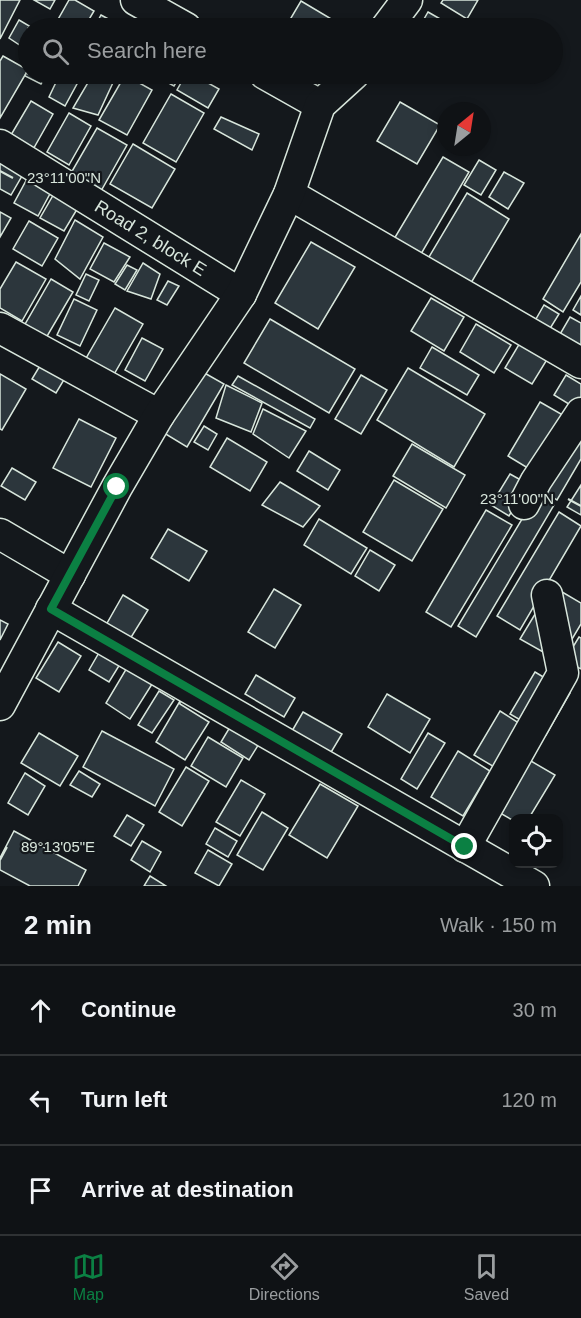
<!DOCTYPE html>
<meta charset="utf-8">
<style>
body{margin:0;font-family:Arial,sans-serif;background:#1d2022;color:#f1f3f6}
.controls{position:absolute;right:18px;bottom:18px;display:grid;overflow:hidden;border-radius:12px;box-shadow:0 3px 9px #0003}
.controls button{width:54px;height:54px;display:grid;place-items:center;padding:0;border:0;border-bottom:2px solid #2f3234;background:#0f1215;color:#f1f3f6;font:30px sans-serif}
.compass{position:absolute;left:437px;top:102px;width:54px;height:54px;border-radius:50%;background:#0f1215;box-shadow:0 3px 9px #0003;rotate:30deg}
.stop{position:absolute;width:18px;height:18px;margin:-14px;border:4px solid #0b8043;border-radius:50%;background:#fff}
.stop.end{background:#0b8043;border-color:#fff;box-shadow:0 2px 6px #0008}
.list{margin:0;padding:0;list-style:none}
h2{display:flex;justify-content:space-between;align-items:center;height:78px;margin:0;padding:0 24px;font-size:26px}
h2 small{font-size:20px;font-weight:400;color:#9b9ea0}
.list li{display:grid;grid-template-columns:39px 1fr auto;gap:18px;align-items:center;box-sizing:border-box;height:90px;padding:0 24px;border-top:2px solid #2f3234}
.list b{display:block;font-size:22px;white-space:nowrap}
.list em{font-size:20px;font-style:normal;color:#9b9ea0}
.icon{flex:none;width:33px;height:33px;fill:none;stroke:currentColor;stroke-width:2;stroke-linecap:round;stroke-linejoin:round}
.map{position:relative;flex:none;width:581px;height:886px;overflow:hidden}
.search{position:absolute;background:#0f1215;box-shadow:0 3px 9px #0003;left:18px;right:18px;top:18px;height:66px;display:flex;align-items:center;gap:15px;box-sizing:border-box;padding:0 21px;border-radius:33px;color:#9b9ea0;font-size:22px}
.sheet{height:348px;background:#0f1215}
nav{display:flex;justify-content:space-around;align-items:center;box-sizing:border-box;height:84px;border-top:2px solid #2f3234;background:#0f1215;font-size:16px;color:#9b9ea0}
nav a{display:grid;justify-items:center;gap:3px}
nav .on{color:#0b8043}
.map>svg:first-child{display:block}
.building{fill:#2c363c;stroke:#d8e6dc;stroke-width:1.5}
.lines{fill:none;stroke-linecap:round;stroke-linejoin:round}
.minor-casing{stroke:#d8e6dc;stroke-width:33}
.minor{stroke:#14181c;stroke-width:30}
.route{stroke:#0b8043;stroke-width:8}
.ticks{fill:none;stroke:#d8e6dc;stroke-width:2}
.labels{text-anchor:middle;stroke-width:4.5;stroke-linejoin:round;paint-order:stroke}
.street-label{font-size:18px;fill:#d8e6dc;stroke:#14181c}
.ticks-label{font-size:15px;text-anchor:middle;fill:#d8e6dc;stroke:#14181c;stroke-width:4.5;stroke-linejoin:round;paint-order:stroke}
</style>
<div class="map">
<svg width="581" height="886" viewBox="0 0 581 886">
<rect width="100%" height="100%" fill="#14181c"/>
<!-- building -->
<g class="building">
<path d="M0 0H20L0 39Z"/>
<path d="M34 0H55L50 9Z"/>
<path d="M69 0H75L94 11 84 28H66L56 23Z"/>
<path d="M443 0H478L467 19 441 3Z"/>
<path d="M301 1 333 20 328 28H285Z"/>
<path d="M428 12 456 28H419Z"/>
<path d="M101 15 125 28H94Z"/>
<path d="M19 20 31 27 28 28V32L21 46 9 38Z"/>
<path d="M3 56 28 70 0 118V61Z"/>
<path d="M28 69V74H47L41 84 25 76Z"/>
<path d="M60 74 78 82 65 106 49 97Z"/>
<path d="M93 74H117L98 115 73 108Z"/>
<path d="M152 74H181L174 86Z"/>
<path d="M186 74H192L219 89 208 108 177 90Z"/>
<path d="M125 75 152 90 127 135 99 120Z"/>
<path d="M171 94 204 113 176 162 143 143Z"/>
<path d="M31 101 53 114 31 153 8 140Z"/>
<path d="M400 102 440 125 417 164 377 141Z"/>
<path d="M69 113 91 126 69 165 47 152Z"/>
<path d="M221 117 259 134 252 150 214 129Z"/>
<path d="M97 128 127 145 101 191 71 173Z"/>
<path d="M133 144 175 169 152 208 110 184Z"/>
<path d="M443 157 469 172 421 254 394 239Z"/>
<path d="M0 158 26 169 11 195 0 189Z"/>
<path d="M479 160 496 170 481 195 464 185Z"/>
<path d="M504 172 524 183 508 209 489 197Z"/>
<path d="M28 177 52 190 38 216 14 203Z"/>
<path d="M55 192 79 206 64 231 40 218Z"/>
<path d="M467 193 509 219 468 288 426 262Z"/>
<path d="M0 212 11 218 0 237Z"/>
<path d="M75 220 103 237 80 279 55 259Z"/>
<path d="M29 221 58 238 42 266 13 249Z"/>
<path d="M581 234V282L563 312 543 299Z"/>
<path d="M311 242 355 267 318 329 275 303Z"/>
<path d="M104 243 130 257 114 282 90 269Z"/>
<path d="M16 262 46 279 22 321 0 308V289Z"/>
<path d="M143 263 160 274 151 299 127 291Z"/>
<path d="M127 265 137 270 125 290 115 284Z"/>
<path d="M86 274 99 280 89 301 76 295Z"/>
<path d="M51 279 73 292 46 338 24 326Z"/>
<path d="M168 281 179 286 167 305 157 300Z"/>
<path d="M581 296V315L573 310Z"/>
<path d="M431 298 464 317 444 351 411 331Z"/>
<path d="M74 299 97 310 80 346 57 335Z"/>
<path d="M544 305 559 314 546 335 532 326Z"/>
<path d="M115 308 143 324 113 376 85 360Z"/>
<path d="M570 317 581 323V356L556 341Z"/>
<path d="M270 319 355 369 329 413 244 363Z"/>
<path d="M476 324 511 345 494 373 460 352Z"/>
<path d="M524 336 551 353 532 384 505 368Z"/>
<path d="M142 338 163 349 145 381 125 370Z"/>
<path d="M432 347 479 375 467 395 420 368Z"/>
<path d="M44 359 68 373 56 393 32 379Z"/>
<path d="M408 368 485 414 454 467 377 420Z"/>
<path d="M201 371 224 384 187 447 164 433Z"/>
<path d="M0 374 26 389 2 430 0 429Z"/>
<path d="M361 375 387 390 361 434 335 419Z"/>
<path d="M566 375 581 384V402L577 409 554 395Z"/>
<path d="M238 376 315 419 310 428 232 385Z"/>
<path d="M226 385 262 403 251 432 216 418Z"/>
<path d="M540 402 568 418 536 473 508 456Z"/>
<path d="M263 409 306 431 289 458 253 434Z"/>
<path d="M79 419 116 438 91 487 53 468Z"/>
<path d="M581 424V459L557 500 537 488Z"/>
<path d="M204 426 217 434 208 450 194 442Z"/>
<path d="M227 438 267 462 250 491 210 467Z"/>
<path d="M412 444 465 475 446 508 393 476Z"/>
<path d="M309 451 340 470 328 490 297 471Z"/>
<path d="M12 468 36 482 25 500 1 486Z"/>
<path d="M510 474 528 484 509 516 491 505Z"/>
<path d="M394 480 443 509 412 561 363 532Z"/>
<path d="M280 482 320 506 303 527 262 505Z"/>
<path d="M581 485V515L567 507Z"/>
<path d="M537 494 554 505 476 637 458 626Z"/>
<path d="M486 510 512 525 451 627 426 612Z"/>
<path d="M559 512 581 526 520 630 497 616Z"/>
<path d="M319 519 367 548 351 574 304 545Z"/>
<path d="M168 529 207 551 189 581 151 558Z"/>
<path d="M370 550 395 565 379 591 355 576Z"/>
<path d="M552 586 581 603V624L559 661 520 639Z"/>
<path d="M274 589 301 605 275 648 248 632Z"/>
<path d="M123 595 148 610 130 639 106 625Z"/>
<path d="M0 620 8 624 0 640Z"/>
<path d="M579 637 581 638V669L565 660Z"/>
<path d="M58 642 81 656 59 692 36 678Z"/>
<path d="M104 644 125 656 109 682 89 670Z"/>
<path d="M128 666 154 681 130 719 106 703Z"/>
<path d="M535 672 570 693 546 735 510 714Z"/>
<path d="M256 675 295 698 284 717 245 694Z"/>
<path d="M159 691 174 700 152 733 138 725Z"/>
<path d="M387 694 430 719 410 753 368 727Z"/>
<path d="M180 701V704L209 722 185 760 156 742Z"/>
<path d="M500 711 522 725 496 768 474 755Z"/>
<path d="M303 712 342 734 330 754 292 731Z"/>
<path d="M233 722 262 739 249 760 221 742Z"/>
<path d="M102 731 174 769 155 806 83 767Z"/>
<path d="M39 733 78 756 60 786 21 763Z"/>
<path d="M428 733 445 743 417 789 401 779Z"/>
<path d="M208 737 243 758 226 787 191 766Z"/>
<path d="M458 751 490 771 463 816 431 797Z"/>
<path d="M524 757 555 775 529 818H514V821L493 809Z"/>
<path d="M186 767 209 781 182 826 159 812Z"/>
<path d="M79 771 100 784 92 797 70 785Z"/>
<path d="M25 773 45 786 28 815 8 803Z"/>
<path d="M241 780 265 794 240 836 216 822Z"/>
<path d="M320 784 358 806 327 858 289 835Z"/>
<path d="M262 812 288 828 263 870 237 855Z"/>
<path d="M127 815 144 825 131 846 114 836Z"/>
<path d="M215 828 237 841 228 857 206 844Z"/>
<path d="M14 831 86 870 78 886H30L0 870V858Z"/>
<path d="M142 841 161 852 150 872 131 860Z"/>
<path d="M208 850 232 864 219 886 195 873Z"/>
<path d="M150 876 166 886H144Z"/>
</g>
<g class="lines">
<defs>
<g id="minor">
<path d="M136 0 186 28"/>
<path d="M386 28 407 0"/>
<path d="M265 74 320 105"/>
<path id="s1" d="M0 145 241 294"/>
<path d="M289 194 581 363"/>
<path d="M0 328 159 415"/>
<path d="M524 504 536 481 581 413"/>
<path d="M0 534 70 575"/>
<path d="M51 609 534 886"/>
<path d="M0 705 117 487 159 415 241 294 289 194 320 105 354 74"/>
<path d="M465 847 563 673 547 595"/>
</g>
</defs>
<!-- minor casing -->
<use href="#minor" class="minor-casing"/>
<!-- minor -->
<use href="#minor" class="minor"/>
</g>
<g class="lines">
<!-- route -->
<path class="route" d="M117 487 51 609 465 847"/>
</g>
<!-- ticks -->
<path class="ticks" d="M0 171 13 178M568 499 581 506M0 860 7 847"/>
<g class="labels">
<!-- street labels -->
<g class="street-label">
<text dy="6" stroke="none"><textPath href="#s1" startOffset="177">Road 2, block E</textPath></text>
</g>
</g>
<g class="ticks-label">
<text x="64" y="183">23°11'00"N</text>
<text x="517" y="504">23°11'00"N</text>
<text x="58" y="852">89°13'05"E</text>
</g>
</svg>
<div class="controls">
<button><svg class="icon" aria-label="locate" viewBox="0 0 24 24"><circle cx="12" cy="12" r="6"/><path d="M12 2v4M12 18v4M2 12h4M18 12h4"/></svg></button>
</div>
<svg class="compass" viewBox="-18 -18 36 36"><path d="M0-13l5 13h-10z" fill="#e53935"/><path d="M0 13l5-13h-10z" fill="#9b9ea0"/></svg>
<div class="stop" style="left:117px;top:487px"></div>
<div class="stop end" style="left:465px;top:847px"></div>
<div class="search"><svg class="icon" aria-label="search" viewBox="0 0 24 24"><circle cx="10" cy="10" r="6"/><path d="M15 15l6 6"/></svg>Search here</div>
</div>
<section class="sheet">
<h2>2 min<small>Walk · 150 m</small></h2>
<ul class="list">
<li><svg class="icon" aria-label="ahead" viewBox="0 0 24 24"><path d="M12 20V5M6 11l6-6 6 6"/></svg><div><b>Continue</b></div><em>30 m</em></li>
<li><svg class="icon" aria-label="left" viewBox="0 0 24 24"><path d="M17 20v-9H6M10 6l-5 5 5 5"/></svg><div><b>Turn left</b></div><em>120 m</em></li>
<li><svg class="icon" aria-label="arrive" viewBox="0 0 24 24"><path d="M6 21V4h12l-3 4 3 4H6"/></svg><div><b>Arrive at destination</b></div></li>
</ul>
</section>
<nav>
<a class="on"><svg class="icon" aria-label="map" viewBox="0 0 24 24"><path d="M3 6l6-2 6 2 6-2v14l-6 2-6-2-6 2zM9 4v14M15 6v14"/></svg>Map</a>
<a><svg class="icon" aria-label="directions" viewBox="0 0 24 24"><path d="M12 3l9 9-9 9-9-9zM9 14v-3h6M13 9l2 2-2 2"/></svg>Directions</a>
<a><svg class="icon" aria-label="saved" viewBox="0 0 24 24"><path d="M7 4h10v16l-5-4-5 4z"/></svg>Saved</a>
</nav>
